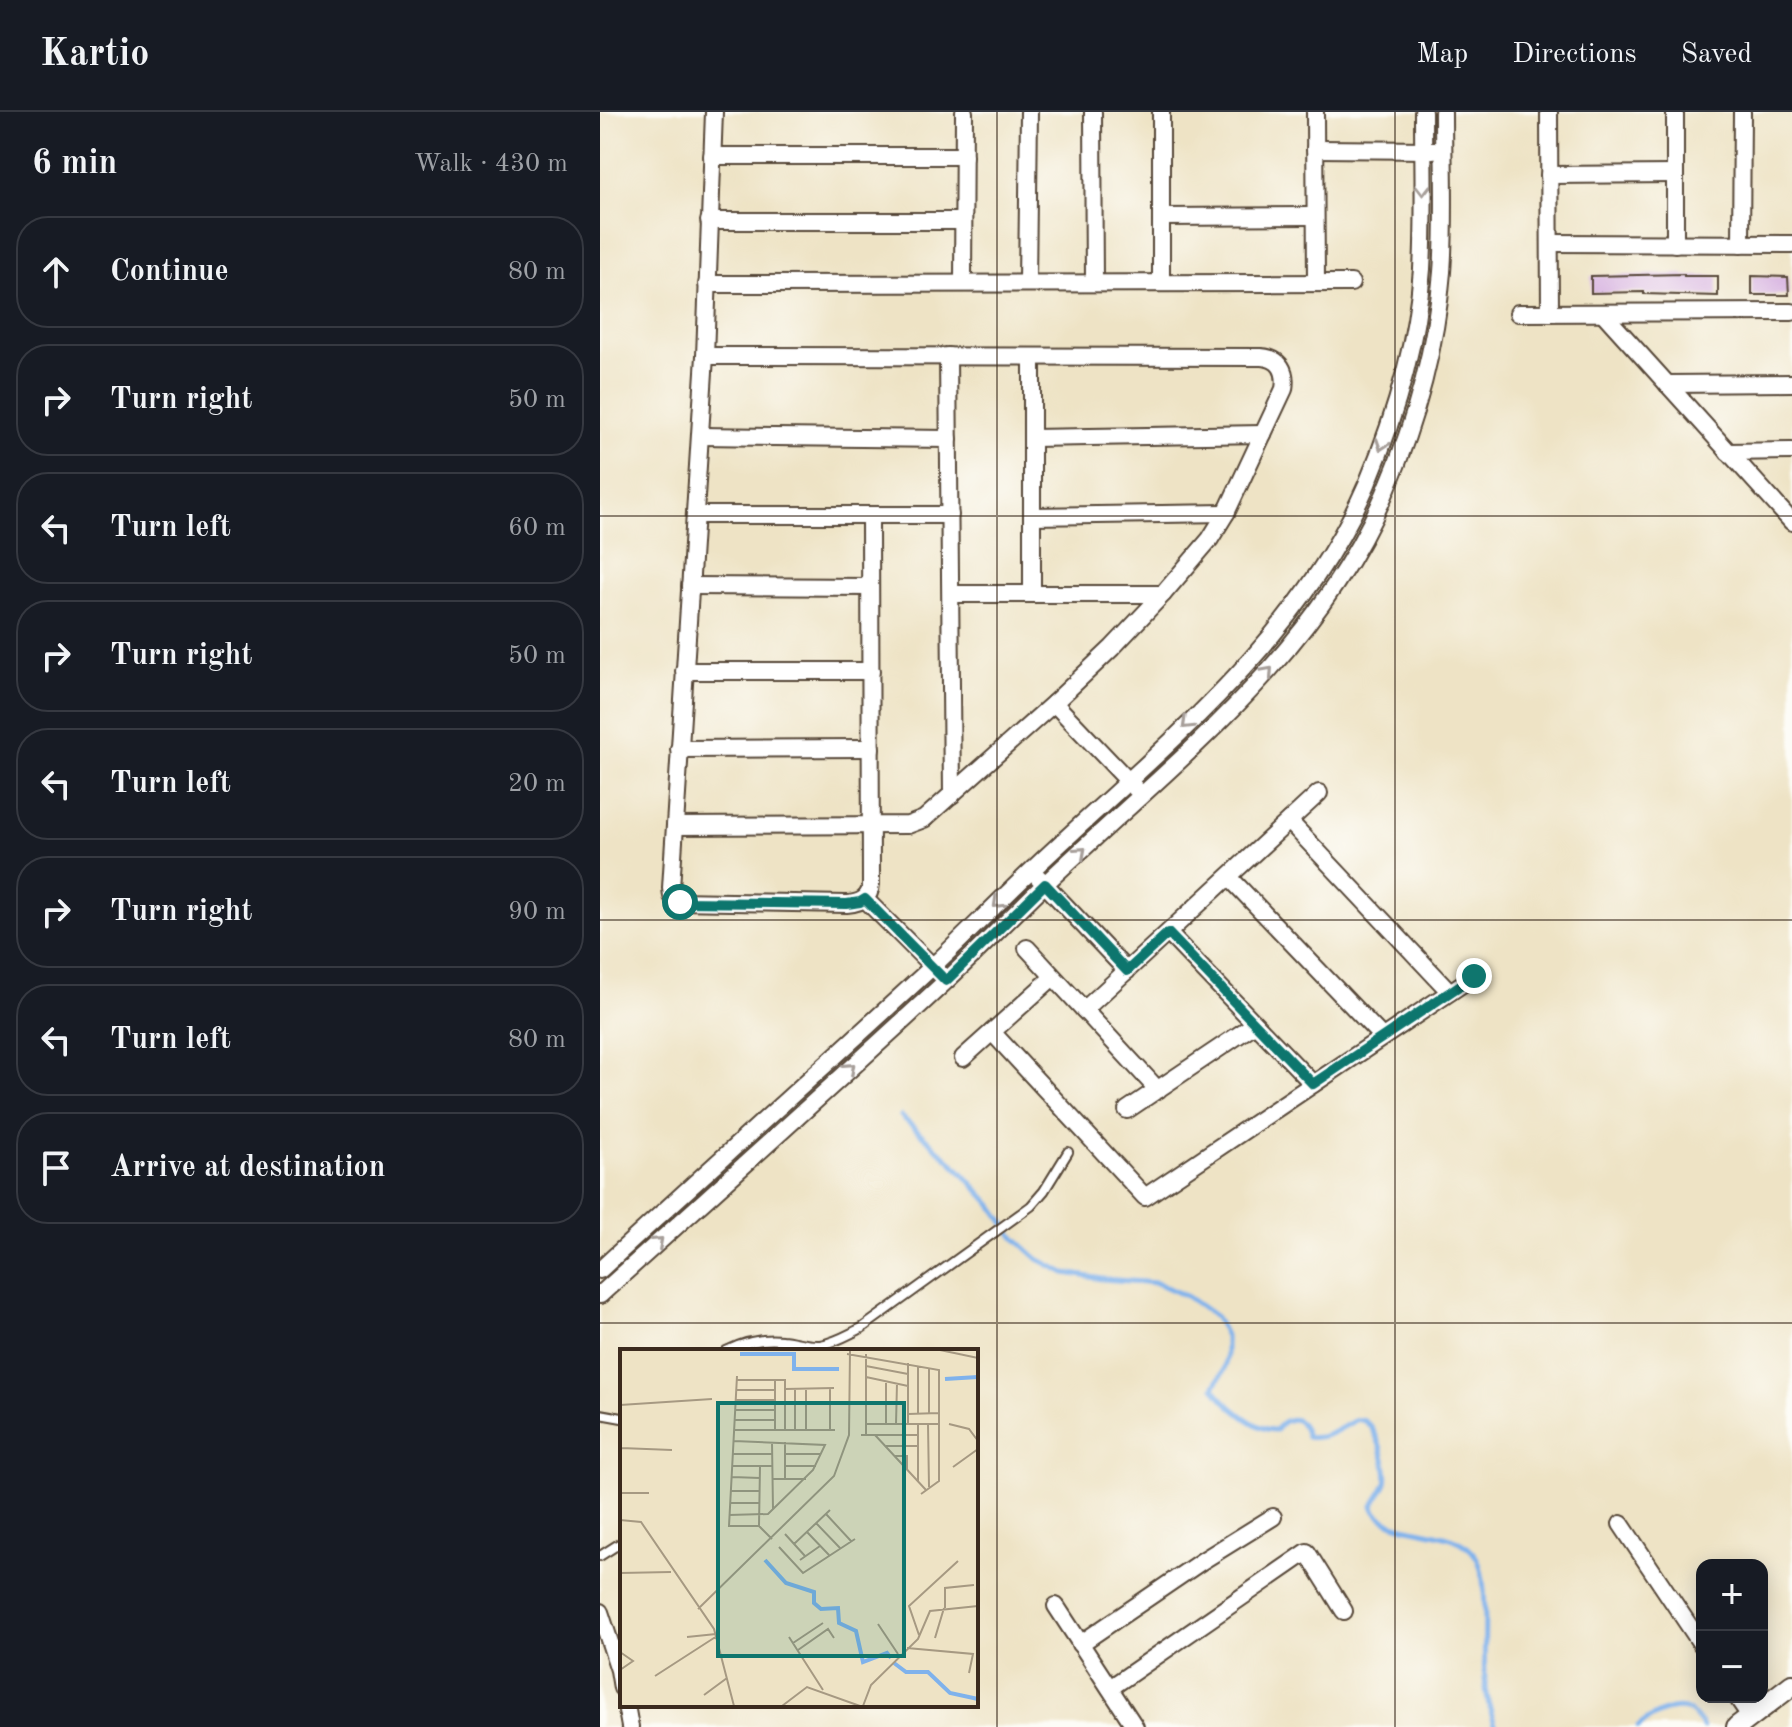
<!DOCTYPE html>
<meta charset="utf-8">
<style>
body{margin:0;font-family:"Old Standard TT",serif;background:#20242c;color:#f1f3f6}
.controls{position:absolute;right:24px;bottom:24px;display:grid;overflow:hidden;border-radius:16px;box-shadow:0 4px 20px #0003}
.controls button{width:72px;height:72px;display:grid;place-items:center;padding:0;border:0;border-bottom:2px solid #363941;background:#171b24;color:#f1f3f6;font:40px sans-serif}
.stop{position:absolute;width:24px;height:24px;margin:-18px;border:6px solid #0f766e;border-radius:50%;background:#fff}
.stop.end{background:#0f766e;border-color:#fff;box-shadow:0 2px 8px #0008}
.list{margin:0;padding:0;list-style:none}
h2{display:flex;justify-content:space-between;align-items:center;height:104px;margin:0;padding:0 32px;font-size:34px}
h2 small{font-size:26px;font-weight:400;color:#9ea1a6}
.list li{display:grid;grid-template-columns:52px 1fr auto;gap:24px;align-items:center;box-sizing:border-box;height:112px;margin:0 16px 16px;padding:0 16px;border:2px solid #363941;border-radius:32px}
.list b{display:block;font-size:30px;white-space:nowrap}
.list em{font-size:26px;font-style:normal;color:#9ea1a6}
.icon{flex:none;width:44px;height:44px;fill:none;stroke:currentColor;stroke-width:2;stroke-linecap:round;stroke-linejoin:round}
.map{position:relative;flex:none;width:1192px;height:1615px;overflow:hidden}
header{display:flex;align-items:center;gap:48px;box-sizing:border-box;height:112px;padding:0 40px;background:#171b24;border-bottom:2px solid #363941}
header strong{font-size:38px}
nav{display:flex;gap:44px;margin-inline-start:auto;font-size:28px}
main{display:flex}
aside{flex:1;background:#171b24}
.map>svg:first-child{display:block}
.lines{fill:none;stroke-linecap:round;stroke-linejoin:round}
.stream{stroke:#7fb2ec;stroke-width:5}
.building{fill:#d6b0e0}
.service-casing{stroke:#564637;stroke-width:12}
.minor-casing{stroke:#564637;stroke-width:20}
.tertiary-casing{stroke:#564637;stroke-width:24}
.service{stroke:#fff;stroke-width:8}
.minor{stroke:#fff;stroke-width:16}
.tertiary{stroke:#fff;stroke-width:20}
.oneway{stroke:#a79f9a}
.route{stroke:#0f766e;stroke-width:10}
.grid{fill:none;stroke:#3b2a1e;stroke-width:2;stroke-opacity:0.55}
.inset-river{fill:none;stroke:#7fb2ec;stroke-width:4}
.inset-road{fill:none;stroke:#a69982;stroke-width:2}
.view{fill:#0f766e;fill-opacity:0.15;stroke:#0f766e;stroke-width:4}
.inset-edge{fill:none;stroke:#3b2a1e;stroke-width:4}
</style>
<header>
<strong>Kartio</strong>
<nav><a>Map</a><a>Directions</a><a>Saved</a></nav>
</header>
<main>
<aside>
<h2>6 min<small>Walk · 430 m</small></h2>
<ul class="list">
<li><svg class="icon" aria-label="ahead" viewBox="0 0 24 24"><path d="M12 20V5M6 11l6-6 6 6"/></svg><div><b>Continue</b></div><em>80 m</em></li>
<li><svg class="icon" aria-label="right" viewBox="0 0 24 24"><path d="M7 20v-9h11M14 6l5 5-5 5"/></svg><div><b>Turn right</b></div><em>50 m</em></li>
<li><svg class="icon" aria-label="left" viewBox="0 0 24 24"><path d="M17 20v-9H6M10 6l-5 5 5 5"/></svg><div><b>Turn left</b></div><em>60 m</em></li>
<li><svg class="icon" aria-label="right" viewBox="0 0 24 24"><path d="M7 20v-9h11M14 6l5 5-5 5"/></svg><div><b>Turn right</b></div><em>50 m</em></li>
<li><svg class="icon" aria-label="left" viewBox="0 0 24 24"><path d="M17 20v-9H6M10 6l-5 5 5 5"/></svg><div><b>Turn left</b></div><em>20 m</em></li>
<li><svg class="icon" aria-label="right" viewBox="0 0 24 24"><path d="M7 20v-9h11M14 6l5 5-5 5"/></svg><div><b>Turn right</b></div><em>90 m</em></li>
<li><svg class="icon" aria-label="left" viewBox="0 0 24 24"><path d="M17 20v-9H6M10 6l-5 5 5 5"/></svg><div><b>Turn left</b></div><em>80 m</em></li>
<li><svg class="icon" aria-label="arrive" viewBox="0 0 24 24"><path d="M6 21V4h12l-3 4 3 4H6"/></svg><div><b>Arrive at destination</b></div></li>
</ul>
</aside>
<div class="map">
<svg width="1192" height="1615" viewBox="0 0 1192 1615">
<rect width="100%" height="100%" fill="#fdfcf7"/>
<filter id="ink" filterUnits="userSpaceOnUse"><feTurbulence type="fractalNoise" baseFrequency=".0125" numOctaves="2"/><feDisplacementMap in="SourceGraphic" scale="16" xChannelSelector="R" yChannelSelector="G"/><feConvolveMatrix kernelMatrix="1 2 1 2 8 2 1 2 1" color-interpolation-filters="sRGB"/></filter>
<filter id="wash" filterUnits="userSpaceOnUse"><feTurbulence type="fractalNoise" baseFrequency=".006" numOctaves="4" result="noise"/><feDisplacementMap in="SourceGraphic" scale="32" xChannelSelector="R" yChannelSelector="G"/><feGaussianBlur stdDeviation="1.8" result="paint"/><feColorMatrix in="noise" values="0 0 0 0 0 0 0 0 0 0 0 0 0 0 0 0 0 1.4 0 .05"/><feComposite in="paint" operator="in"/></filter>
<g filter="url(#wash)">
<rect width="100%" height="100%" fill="#eee3c5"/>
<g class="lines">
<!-- stream -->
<g class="stream">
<path d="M301 1004 353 1051 391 1092 415 1126 438 1147 465 1161 502 1167 557 1171 588 1185 616 1205 626 1225V1245L624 1258 614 1275C623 1291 658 1320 676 1318 681 1309 694 1302 702 1313 703 1313 707 1324 707 1325 725 1328 739 1317 754 1309 756 1308 759 1307 761 1308 776 1310 790 1358 786 1371 783 1379 776 1387 773 1394 786 1427 852 1410 875 1443 891 1465 882 1537 885 1567 886 1583 890 1599 896 1615"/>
<path d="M1038 1615C1050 1605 1074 1590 1089 1599 1094 1602 1099 1610 1103 1615"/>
</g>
</g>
<g id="blocks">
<!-- building -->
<g class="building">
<path d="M1084 162V164H1118V184L1044 182V180L991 181V164Z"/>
<path d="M1152 164 1188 165 1189 183H1152Z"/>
</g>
</g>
</g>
<g filter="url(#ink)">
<use href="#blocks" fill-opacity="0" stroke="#564637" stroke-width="2"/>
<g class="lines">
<defs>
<g id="service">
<path d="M126 1239C144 1230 162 1226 182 1228 195 1229 207 1234 220 1233 235 1231 249 1222 262 1216L431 1094 444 1079 468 1040"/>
<path d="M0 1302 22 1306"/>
<path d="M0 1444 22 1430"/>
</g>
<g id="minor">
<path d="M114 0 105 244 71 776 72 784 76 789 247 792C261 791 270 786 271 772L270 403"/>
<path d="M493 0 494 171"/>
<path d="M561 0V171"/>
<path d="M715 0 716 171"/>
<path d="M949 0 950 201"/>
<path d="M715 37 833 38"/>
<path d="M112 44H364"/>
<path d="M949 63 1075 62"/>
<path d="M561 105 715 104"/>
<path d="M109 109H363"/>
<path d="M950 131 1192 132"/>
<path d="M1075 132V0"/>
<path d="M1141 132 1142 0"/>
<path d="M363 171 364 0"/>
<path d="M427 171 429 0"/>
<path d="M107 172 751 171"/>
<path d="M918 201 1192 200"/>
<path d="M1003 201 1192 410"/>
<path d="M348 244 352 683"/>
<path d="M1067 272 1192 271"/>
<path d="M100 324 349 327"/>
<path d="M432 326 663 322"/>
<path d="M1128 340 1192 339"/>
<path d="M95 403H350"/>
<path d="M432 404 626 401"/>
<path d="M90 474 270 475"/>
<path d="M351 482H563"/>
<path d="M432 482V245"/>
<path d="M84 559H271"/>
<path d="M454 591 536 677"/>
<path d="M79 637 271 636"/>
<path d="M689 709 850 880"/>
<path d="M75 714 308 713 324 707 454 591 512 536 563 482 610 427 626 401 684 277C687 259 680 246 661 245L105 244"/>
<path d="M438 765 527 859"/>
<path d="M629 765 782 925"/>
<path d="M265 787 340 862"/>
<path d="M568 821 713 972"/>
<path d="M427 836 558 978"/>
<path d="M484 898 719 681"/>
<path d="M392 920 545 1085 874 864"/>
<path d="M363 946 453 865"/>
<path d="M527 998 655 912"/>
<path d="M0 1158C109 1057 221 958 331 856 365 824 398 790 432 758 555 641 698 532 767 372 795 305 817 230 822 157 825 105 823 52 823 0"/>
<path d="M0 1183C115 1079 231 976 345 870 378 839 410 806 443 774 570 653 714 547 785 381 815 311 836 236 842 160 846 107 843 53 843 0"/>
<path d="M1021 1412 1102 1533"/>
<path d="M456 1494 535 1615"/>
<path d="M0 1500 19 1558 22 1576"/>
<path d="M480 1532 602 1449 673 1405"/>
<path d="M510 1576 707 1440 744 1499"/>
<path d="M1137 1585 1150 1604"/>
<path d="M26 1593 30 1615"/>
</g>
<path id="tertiary" d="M1137 1615 1192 1573"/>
</defs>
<!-- service casing -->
<use href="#service" class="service-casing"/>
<!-- minor casing -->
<use href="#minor" class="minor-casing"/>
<!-- tertiary casing -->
<use href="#tertiary" class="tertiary-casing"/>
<!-- service -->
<use href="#service" class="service"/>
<!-- minor -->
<use href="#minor" class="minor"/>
<!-- tertiary -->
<use href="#tertiary" class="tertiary"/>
</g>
<!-- one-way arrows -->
<defs><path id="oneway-chevron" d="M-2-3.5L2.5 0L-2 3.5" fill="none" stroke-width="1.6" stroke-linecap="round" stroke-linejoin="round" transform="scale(2)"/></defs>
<g class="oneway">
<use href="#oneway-chevron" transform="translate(823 78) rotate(90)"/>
<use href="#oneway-chevron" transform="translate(782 333) rotate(109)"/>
<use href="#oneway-chevron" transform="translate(668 560) rotate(-48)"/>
<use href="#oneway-chevron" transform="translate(587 612) rotate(136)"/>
<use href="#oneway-chevron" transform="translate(481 740) rotate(-42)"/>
<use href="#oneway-chevron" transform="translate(398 791) rotate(136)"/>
<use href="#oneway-chevron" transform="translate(250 956) rotate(-42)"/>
<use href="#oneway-chevron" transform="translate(58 1130) rotate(-42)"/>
</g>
</g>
<g class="lines" filter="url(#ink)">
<!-- route -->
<path class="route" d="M80 790 247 792 260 790 265 787 346 869 445 772 527 859 568 821 713 972 874 864"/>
</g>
<!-- grid -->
<path class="grid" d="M397 0V1615M795 0V1615M0 404H1192M0 808H1192M0 1211H1192"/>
<!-- overview -->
<g transform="translate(20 1237)">
<rect width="358" height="358" fill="#eee3c5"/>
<path class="inset-river" d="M120 5H174V20H219M325 30 358 28M145 211 166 234 194 243V254L201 260 218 259 219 274 236 282 243 313 267 304 271 309M274 314 286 323H308L330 344 358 350"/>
<path class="inset-road" d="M320 1 358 9M227 5 319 21V132L301 145M246 5V86M246 17 288 25M309 19V65M117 27 109 177H139M246 28 288 37M117 31H165V81M210 39V81M165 40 214 39M175 40V81M186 40V81M116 41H155M116 51H155M0 56 92 50M115 61H154M288 65 319 64M298 65V17M115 71H155M246 75H319M266 75V32M276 75 277 34M288 75V14M308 75 309 138M329 75 349 80 358 92M114 81H215M155 81V31M241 86H298M255 86 306 141M152 93 153 161M266 97H298M1 99 52 101M113 105H152M165 105H201M275 107H287V121M113 117H152M140 117 139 177 152 190M165 117H196M333 118 358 100M112 128 140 129M153 130H186M165 130V93M298 132V75M111 142H140M1 144H29M110 154H140M206 165 231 192M109 166 148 165 193 121 205 96 114 92M0 171 21 173 94 280 114 357M1 171V78M196 174 220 199M187 183 209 206M165 185 185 207M174 195 210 161M159 198 183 224 235 190M180 211 200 197M0 224 51 223M325 259V239L354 236M78 260 214 127 229 86 230 1M258 275 278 305M299 286 289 257 338 212M67 288 96 285M169 288 203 341M315 289 324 259M173 294 203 274M287 299 353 305 349 324M178 301 208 280 214 289M0 303 13 312 0 321M35 327 97 287M84 346 107 329M162 357 187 338 240 357M243 357 251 336 298 290 310 262 358 257"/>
<path class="view" d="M98 54H284V307H98Z"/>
<rect width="358" height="358" class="inset-edge"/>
</g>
</svg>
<div class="controls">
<button>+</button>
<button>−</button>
</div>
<div class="stop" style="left:80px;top:790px"></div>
<div class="stop end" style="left:874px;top:864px"></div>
</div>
</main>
